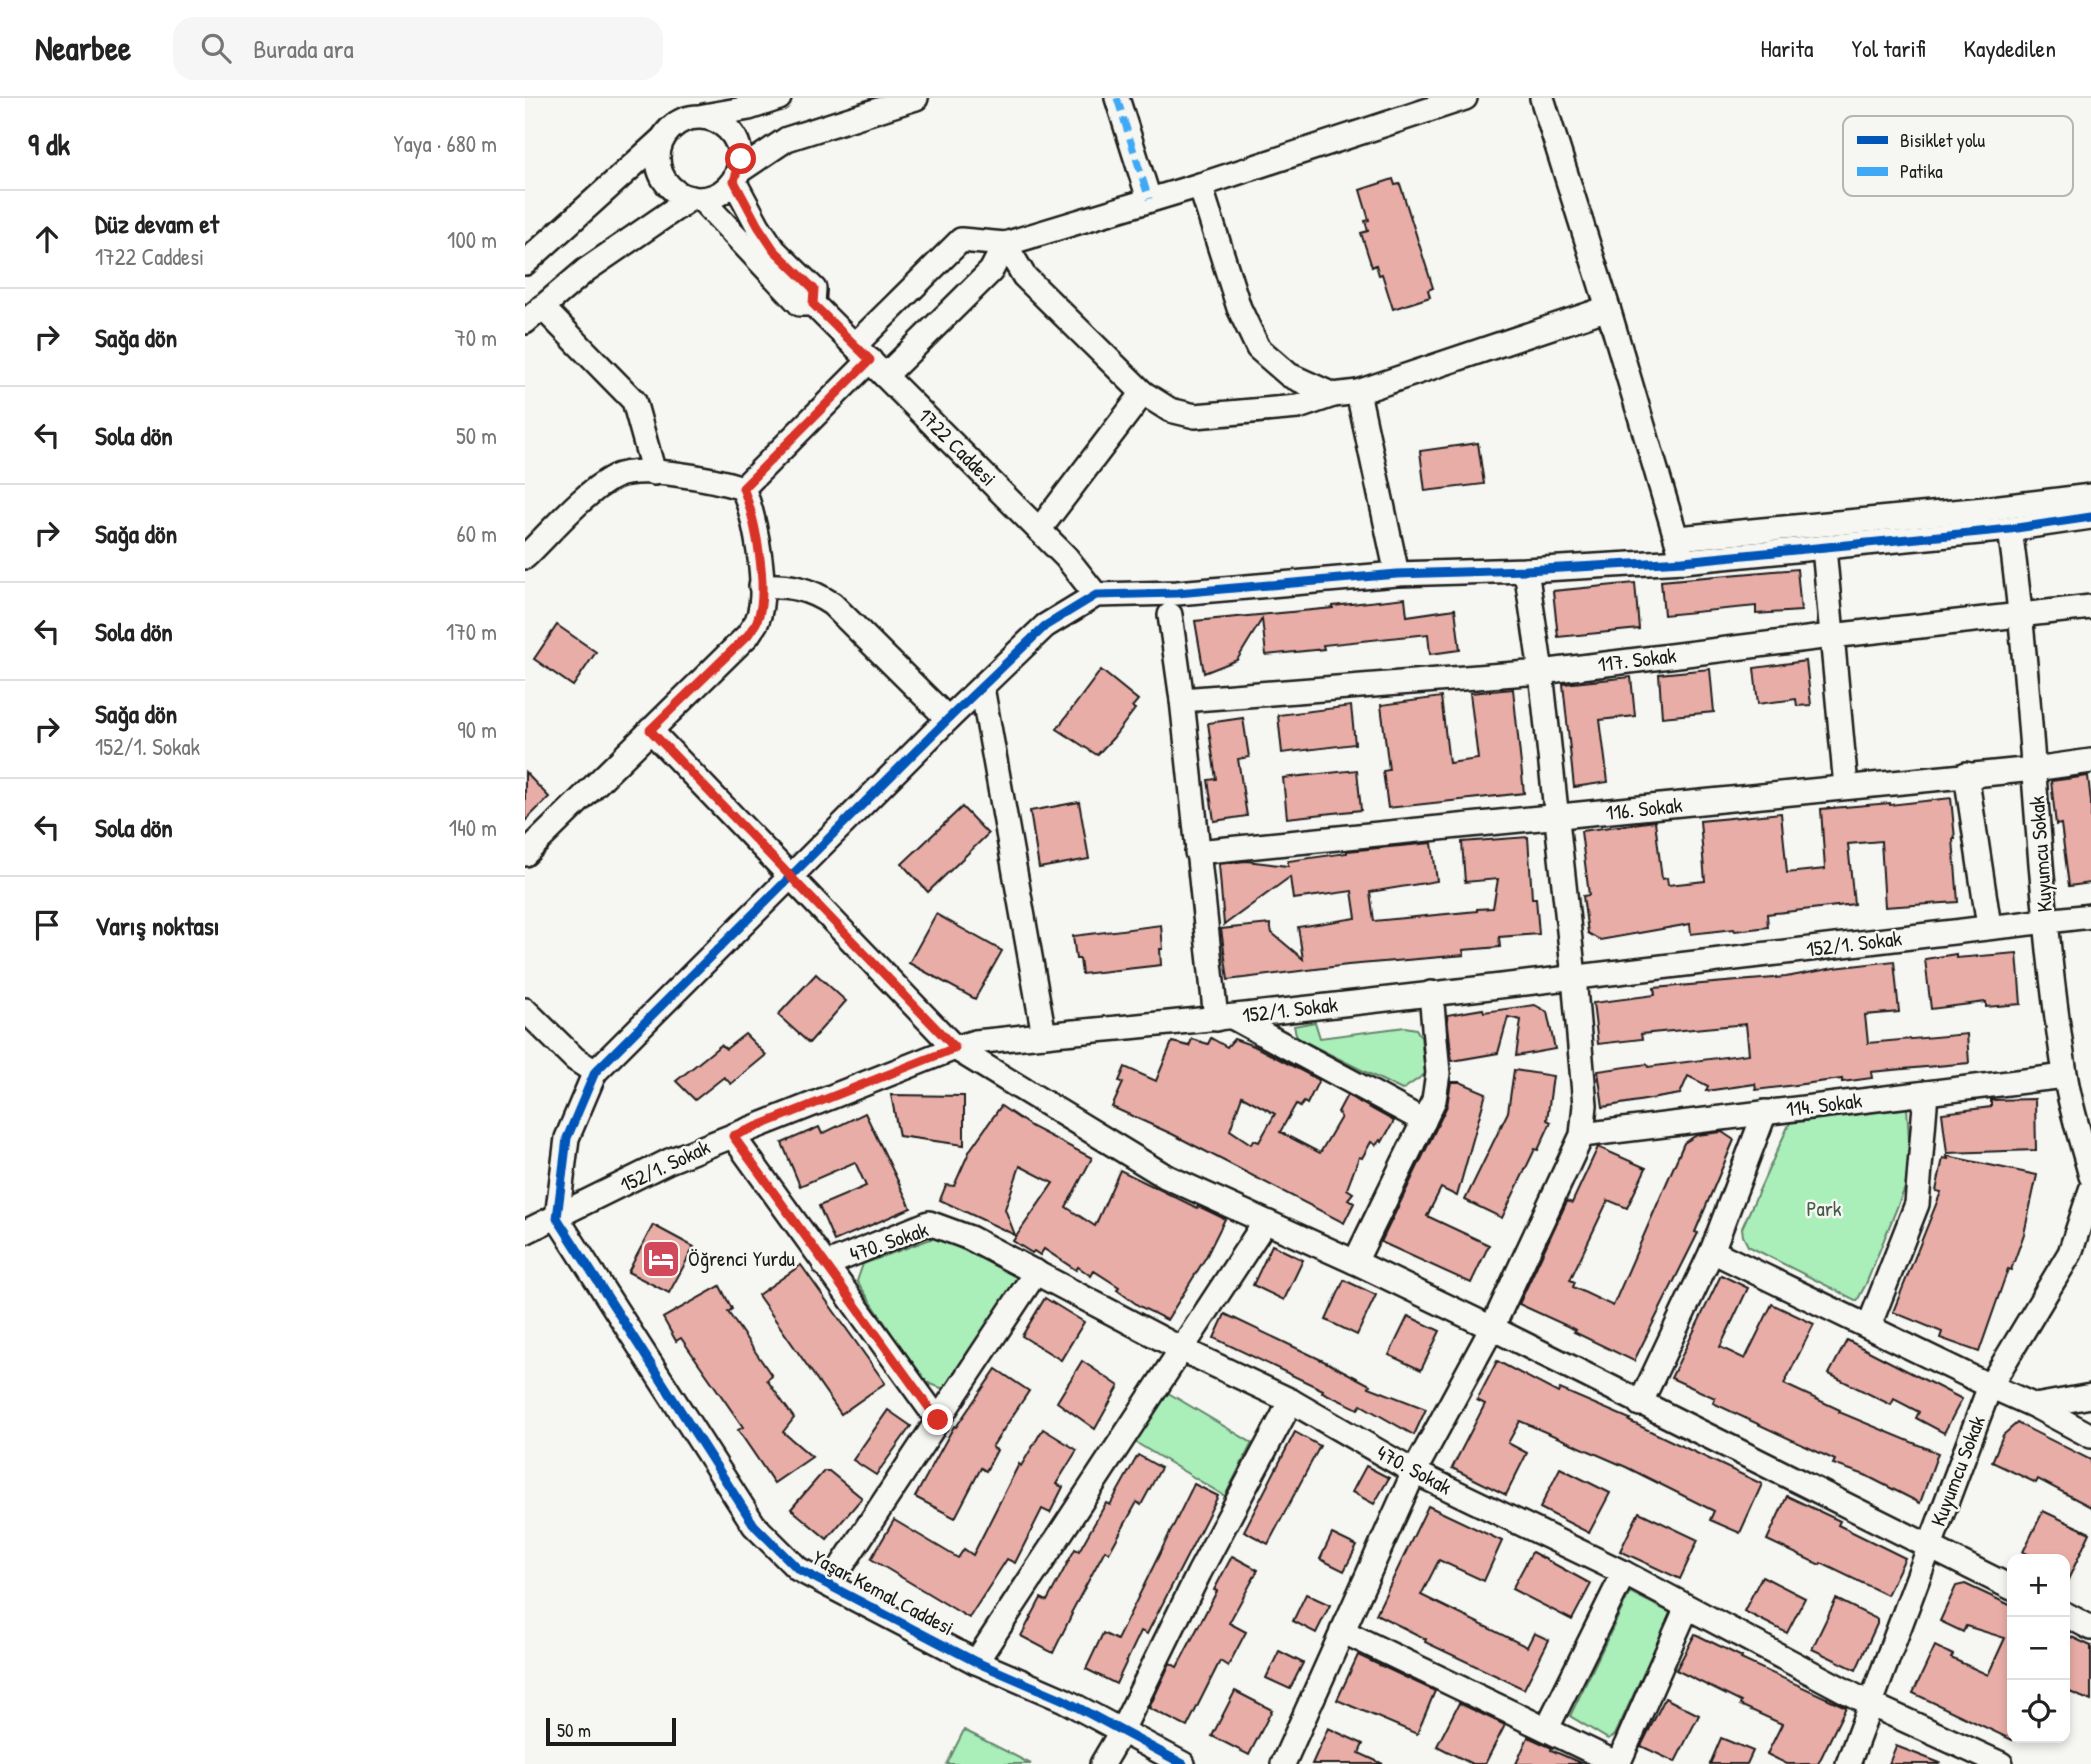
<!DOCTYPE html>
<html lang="tr">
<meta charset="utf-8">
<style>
body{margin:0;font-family:"Patrick Hand",sans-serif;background:#f6f6f6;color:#222}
.controls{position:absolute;right:21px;bottom:21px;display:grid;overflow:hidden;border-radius:14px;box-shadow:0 4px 10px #0003}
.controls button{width:63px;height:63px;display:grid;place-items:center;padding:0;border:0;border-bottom:2px solid #e0e0e0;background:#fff;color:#222;font:35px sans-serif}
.scale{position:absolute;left:21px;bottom:18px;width:130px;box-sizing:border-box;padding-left:7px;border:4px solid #1c1c1c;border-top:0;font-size:19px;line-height:24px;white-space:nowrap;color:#1c1c1c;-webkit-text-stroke:5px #f6f6f2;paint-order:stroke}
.stop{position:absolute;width:21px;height:21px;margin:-16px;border:5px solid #d93025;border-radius:50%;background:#fff}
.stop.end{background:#d93025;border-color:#fff;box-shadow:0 2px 7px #0008}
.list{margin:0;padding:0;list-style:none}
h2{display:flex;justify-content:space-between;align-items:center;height:91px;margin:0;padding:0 28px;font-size:30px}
h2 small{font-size:23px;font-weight:400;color:#767676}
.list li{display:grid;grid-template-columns:46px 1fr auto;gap:21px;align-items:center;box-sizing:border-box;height:98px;padding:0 28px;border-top:2px solid #e0e0e0}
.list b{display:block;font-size:26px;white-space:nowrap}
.list p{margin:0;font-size:23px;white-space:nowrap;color:#767676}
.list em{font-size:23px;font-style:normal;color:#767676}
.icon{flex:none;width:38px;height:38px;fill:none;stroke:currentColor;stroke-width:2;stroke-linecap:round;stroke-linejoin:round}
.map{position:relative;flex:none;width:1566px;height:1666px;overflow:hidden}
header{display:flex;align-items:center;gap:42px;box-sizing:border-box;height:98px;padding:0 35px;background:#fff;border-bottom:2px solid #e0e0e0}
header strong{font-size:33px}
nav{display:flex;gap:38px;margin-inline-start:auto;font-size:24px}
.search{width:490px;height:63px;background:#f6f6f6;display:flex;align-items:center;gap:18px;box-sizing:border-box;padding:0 24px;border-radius:21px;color:#767676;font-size:26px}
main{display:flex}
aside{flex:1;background:#fff}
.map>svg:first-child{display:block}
.green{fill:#aaeeb9;stroke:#63856a;stroke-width:2}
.building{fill:#e8ada6;stroke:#1c1c1c;stroke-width:2;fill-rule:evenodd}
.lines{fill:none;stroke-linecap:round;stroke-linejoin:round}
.minor-casing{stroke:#1c1c1c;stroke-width:28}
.minor{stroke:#f6f6f2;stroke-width:23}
.quiet{stroke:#3fa9f5;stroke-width:7;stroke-dasharray:14 7;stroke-linecap:butt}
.cycleway-casing{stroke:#f6f6f2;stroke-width:13}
.cycleway{stroke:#0057b8;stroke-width:9}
.route{stroke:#d93025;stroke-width:9}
.labels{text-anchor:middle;stroke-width:5;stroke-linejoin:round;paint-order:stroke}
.street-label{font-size:21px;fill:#1c1c1c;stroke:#f6f6f2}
.park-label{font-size:21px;fill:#475b4b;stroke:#f6f6f2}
.poi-label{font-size:21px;fill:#1c1c1c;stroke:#f6f6f2;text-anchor:start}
.key{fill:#f6f6f2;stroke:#b5b5b2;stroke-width:2}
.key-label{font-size:19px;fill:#1c1c1c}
</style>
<header>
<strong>Nearbee</strong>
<div class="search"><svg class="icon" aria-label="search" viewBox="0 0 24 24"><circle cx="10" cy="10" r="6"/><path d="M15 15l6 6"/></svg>Burada ara</div>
<nav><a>Harita</a><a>Yol tarifi</a><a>Kaydedilen</a></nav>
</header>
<main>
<aside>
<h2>9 dk<small>Yaya · 680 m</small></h2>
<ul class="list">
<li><svg class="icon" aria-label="ahead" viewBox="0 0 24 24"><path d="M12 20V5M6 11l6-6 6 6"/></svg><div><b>Düz devam et</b><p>1722 Caddesi</p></div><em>100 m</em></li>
<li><svg class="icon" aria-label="right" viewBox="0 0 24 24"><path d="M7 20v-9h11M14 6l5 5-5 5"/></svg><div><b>Sağa dön</b></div><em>70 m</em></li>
<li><svg class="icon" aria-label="left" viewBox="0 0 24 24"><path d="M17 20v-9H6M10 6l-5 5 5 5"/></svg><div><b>Sola dön</b></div><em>50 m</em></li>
<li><svg class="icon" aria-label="right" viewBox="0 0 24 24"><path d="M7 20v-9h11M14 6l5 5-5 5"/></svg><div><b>Sağa dön</b></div><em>60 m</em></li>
<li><svg class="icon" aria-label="left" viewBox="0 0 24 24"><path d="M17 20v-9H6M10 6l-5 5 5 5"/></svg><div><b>Sola dön</b></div><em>170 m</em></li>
<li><svg class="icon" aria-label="right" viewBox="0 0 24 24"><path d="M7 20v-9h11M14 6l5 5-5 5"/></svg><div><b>Sağa dön</b><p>152/1. Sokak</p></div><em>90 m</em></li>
<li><svg class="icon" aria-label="left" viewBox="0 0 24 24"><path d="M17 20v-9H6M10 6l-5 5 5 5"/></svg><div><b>Sola dön</b></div><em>140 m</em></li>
<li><svg class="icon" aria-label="arrive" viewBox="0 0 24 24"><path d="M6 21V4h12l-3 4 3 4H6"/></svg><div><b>Varış noktası</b></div></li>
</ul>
</aside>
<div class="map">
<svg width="1566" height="1666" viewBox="0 0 1566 1666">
<rect width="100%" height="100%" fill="#f6f6f2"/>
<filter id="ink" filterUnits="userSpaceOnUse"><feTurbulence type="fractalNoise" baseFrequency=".0143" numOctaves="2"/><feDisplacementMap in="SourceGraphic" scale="14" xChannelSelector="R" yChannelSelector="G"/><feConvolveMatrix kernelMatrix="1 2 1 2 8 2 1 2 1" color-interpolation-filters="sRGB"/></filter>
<g filter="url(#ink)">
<!-- green -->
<g class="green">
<path d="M790 924 795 940 880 929 891 931 896 939 900 976 877 992 772 940 769 928Z"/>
<path d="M1382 1009 1386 1075 1341 1186 1332 1203 1223 1148 1218 1138 1217 1130 1266 1022Z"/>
<path d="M411 1139 493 1178 421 1292 398 1283 332 1183 338 1166Z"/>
<path d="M640 1293 727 1345 700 1398 610 1344Z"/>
<path d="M1105 1494 1146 1515 1090 1637 1083 1641 1045 1618Z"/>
<path d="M439 1632 506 1666H422Z"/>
</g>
<!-- building -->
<g class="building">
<path d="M868 81 870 87 875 86 908 190 903 192 905 199 868 211 857 176 854 177 851 167 847 169 836 135 843 133 840 123 844 122 835 92Z"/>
<path d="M953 345 959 386 900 393 895 353Z"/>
<path d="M1272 471 1276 513 1231 516V508L1139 517 1136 483Z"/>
<path d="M1110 485 1114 531 1033 539 1028 493Z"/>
<path d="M880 500 882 518 930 511 935 552 905 556 903 536 798 547 799 551 741 557 737 521 712 562 679 575 670 523 808 510V508Z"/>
<path d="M32 527 71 554 48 588 9 561Z"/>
<path d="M1281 563 1286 607 1272 608 1271 601 1233 606 1229 570Z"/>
<path d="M1185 571 1189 614 1137 619 1134 576Z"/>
<path d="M576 572 613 602 607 609 610 611 588 640 572 657 532 631Z"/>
<path d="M1106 579 1110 618 1075 622 1083 684 1049 689 1038 586Z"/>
<path d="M988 591 999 695 863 710 858 673 864 672 856 607 916 599 924 665 953 661 945 595Z"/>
<path d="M826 608 830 646 757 655 753 617Z"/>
<path d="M718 620 724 659 713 661 722 718 689 723 683 682 691 681 683 625Z"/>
<path d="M832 672 836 712 762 720 758 680Z"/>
<path d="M0 674 24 699 0 723Z"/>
<path d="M1563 678 1566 704V785L1544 788 1536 726 1531 727 1526 683Z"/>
<path d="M1426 700 1430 741H1428L1433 804 1360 809 1356 743 1323 746 1329 806 1242 816 1243 829 1210 833 1209 831 1166 836 1165 826 1075 842 1063 835 1058 798 1064 797 1056 733 1130 723 1137 781 1142 780 1143 787 1180 783 1175 723 1256 715 1262 775 1300 771 1296 711 1365 705V707Z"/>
<path d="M554 704 564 761 514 770 505 713Z"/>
<path d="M437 709 463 736 403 794 377 766Z"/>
<path d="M1003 739 1007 800H1011L1014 836 974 839 975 849 938 852 939 857 823 867 703 882 696 831 745 826 747 835 778 861 773 829 831 820 827 793 768 801 765 779 699 827 694 766 721 763 763 768V763L822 755V753L907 745 912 783 845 794 849 823 952 813V811L968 810 973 781 940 784 937 744Z"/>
<path d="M411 816 477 853 450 901 384 865Z"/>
<path d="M636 827 638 851H635L636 867 557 876 555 861H551L548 838Z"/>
<path d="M1492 855 1496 906 1461 909V904L1406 911 1400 861 1431 856V860Z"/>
<path d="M1369 863 1374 914 1340 917 1343 945 1442 936 1444 965 1346 974 1347 980 1317 984V981L1231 992 1230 986 1181 993 1183 988 1163 978 1155 996 1078 1009 1073 973 1122 966 1123 969 1224 956 1221 926 1116 936 1117 941 1073 946 1068 905 1130 897 1129 890 1261 879 1309 870Z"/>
<path d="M291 876 321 903 284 945 253 917Z"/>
<path d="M1010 907 1022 914 1030 951 991 958 996 922 983 919 973 955 927 963 922 917 958 911 959 914Z"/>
<path d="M220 936 241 957 206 986 199 979 170 1002 151 983 196 947 201 951Z"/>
<path d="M686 940 702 949 709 941 729 948 794 982 782 1006 779 1004 775 1009 771 1006 755 1034 795 1055 816 1019 813 1014 822 997 869 1023 857 1044 855 1042 851 1047 846 1044 837 1060 834 1059 822 1091 828 1095 823 1101 829 1105 819 1125 647 1036 587 1009 598 985 594 983 600 969 631 983 647 944 664 948 667 941 683 946ZM717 998 750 1016 734 1044 729 1042 726 1046 705 1032Z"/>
<path d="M989 972 1028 978 1022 1022 1026 1024 1013 1052 1010 1051 977 1120 940 1102 983 1014Z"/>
<path d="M926 984H935L961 995 932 1098 916 1090 902 1118 964 1147 946 1185 856 1144 922 1008Z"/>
<path d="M366 997 439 998V1047L374 1038Z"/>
<path d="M1510 1001 1511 1052 1422 1055 1417 1015 1466 1009V1002Z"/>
<path d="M476 1008 507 1029 567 1060 541 1109 570 1128 595 1072 672 1110 673 1108 700 1121 681 1159 642 1222 614 1208 592 1192 594 1189 569 1173 566 1178 553 1169 551 1172 519 1151 515 1157 509 1153 507 1155 488 1143 528 1085 495 1068 480 1111 490 1137 415 1102 421 1087 429 1088 445 1052Z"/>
<path d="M340 1015 386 1110 309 1143 294 1108 341 1088 330 1064 275 1088 257 1045 294 1029 297 1036Z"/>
<path d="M1197 1034 1209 1042 1170 1134 1173 1135 1109 1263 1049 1234 1051 1232 994 1206 1042 1103 1047 1105 1073 1049 1121 1070 1102 1110 1083 1102 1045 1182 1050 1184 1048 1189 1088 1208 1159 1045 1172 1037Z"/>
<path d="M1422 1058 1512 1077 1499 1136 1486 1172 1483 1171 1454 1254 1415 1240 1417 1234 1368 1214 1416 1094 1411 1093 1418 1060 1423 1061Z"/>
<path d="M128 1127 169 1149 144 1195 103 1174Z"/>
<path d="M747 1147 778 1162 759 1202 728 1187Z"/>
<path d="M276 1167 360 1285 316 1316 233 1197Z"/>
<path d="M1196 1177 1223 1190 1195 1249 1220 1261 1247 1206 1289 1226 1259 1286 1315 1312 1314 1314 1413 1355 1395 1405 1340 1377 1308 1366 1310 1362 1188 1305 1190 1300 1146 1280Z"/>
<path d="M819 1182 851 1197 832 1237 801 1222Z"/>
<path d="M195 1188 207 1211 203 1214 247 1278 242 1282 269 1320 258 1334 287 1359 249 1385 213 1332 218 1329 156 1240 151 1243 138 1220Z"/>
<path d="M520 1200 559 1224 536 1262 497 1238Z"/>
<path d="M700 1216 809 1268 845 1287 844 1289 901 1311 889 1337 836 1307 833 1311 797 1294 798 1292 689 1240Z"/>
<path d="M883 1218 915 1233 896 1272 864 1257Z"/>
<path d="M1322 1242 1437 1301 1419 1335 1391 1320 1394 1314 1369 1301 1366 1307 1304 1276Z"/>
<path d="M557 1263 594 1288 570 1331 532 1304Z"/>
<path d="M972 1263 1033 1295 1035 1291 1105 1321 1104 1323 1237 1386 1215 1435 1185 1422 1189 1413 1101 1369 995 1323 983 1345 1002 1355 981 1397 927 1370 960 1306 952 1302Z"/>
<path d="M471 1271 504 1293 467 1349 472 1352 461 1373 456 1370 430 1420 390 1399 429 1328 431 1329Z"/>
<path d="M363 1312 386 1328 351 1377 328 1362Z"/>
<path d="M1492 1325 1566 1362V1409L1513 1381 1511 1385 1467 1364 1478 1337Z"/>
<path d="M518 1331 552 1352 531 1386 538 1389 525 1415 517 1411 490 1465 482 1461 444 1520 346 1461 369 1422 433 1460 439 1451 448 1457 494 1366 496 1368Z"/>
<path d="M770 1334 795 1348 743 1446 719 1433Z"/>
<path d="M613 1357 636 1370 616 1407 612 1404 584 1455 580 1452 546 1515 547 1516 528 1555 496 1538 516 1500 522 1503 550 1451 554 1453 581 1405 585 1407Z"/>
<path d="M841 1368 864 1380 849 1406 827 1394Z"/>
<path d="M1035 1370 1085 1395 1064 1435 1015 1410Z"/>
<path d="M299 1373H304L337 1400 302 1441 266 1411Z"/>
<path d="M669 1386 693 1398 622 1536 616 1533 591 1586 561 1571 578 1535 592 1542Z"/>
<path d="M1262 1398 1315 1423 1313 1427 1380 1460 1362 1497 1296 1465 1295 1467 1242 1442Z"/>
<path d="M903 1408 977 1443 959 1483 914 1462 896 1497 1002 1549 1009 1535 1024 1542 999 1591 900 1544 901 1541 851 1516Z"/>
<path d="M1518 1413 1565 1435 1540 1488V1461H1514L1498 1454Z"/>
<path d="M1114 1414 1173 1442 1155 1481 1095 1453Z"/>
<path d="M807 1436 832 1448 819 1473 795 1461Z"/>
<path d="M1007 1454 1066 1486 1047 1522 987 1491Z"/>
<path d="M707 1458 733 1472 704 1525 721 1534 703 1568 695 1563 662 1629 624 1610 645 1565 652 1569 692 1493 689 1492Z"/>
<path d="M1237 1478 1280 1500 1262 1535 1219 1513Z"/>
<path d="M1440 1486 1487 1508V1642L1388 1595 1410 1548 1428 1557 1426 1560 1463 1577 1480 1540 1441 1528 1438 1534 1415 1523 1431 1488Z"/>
<path d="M781 1496 805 1507 791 1535 768 1523Z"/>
<path d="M1311 1501 1352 1521V1526L1331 1572 1287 1551Z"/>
<path d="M1170 1536 1217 1559 1216 1561 1321 1609 1293 1666H1262L1242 1656 1257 1626 1215 1607 1216 1604 1151 1572Z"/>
<path d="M1540 1536 1566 1548V1603L1540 1592Z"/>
<path d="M754 1553 778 1565 765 1591 741 1580Z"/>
<path d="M833 1557 910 1593 892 1636 812 1602Z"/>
<path d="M710 1593 747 1612 724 1657 687 1638Z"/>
<path d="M1140 1600 1174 1617 1150 1664 1116 1648Z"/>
<path d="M934 1605 980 1627 960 1666H947L912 1648Z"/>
<path d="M803 1630 838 1646 834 1655 858 1666H787Z"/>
<path d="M1003 1639 1027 1650 1026 1652 1058 1666H991Z"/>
<path d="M1196 1640 1228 1653 1222 1666H1185Z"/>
<path d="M1371 1648 1415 1665 1414 1666H1364Z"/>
</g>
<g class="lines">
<defs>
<g id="minor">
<path d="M592 0 624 101"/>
<path d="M1017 0 1083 210 1158 463"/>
<path d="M179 18 224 10 254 0"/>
<circle cx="174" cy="60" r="41"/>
<path d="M213 74 262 41 391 0"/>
<path d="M209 83 233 128 249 152 289 191 288 206 541 459 571 497"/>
<path d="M675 87 714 210 733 250 764 277 808 297 833 294 1083 210"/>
<path d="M176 101 275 206H288"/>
<path d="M480 146 499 178 618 295 645 312 670 318 773 309 808 297"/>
<path d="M0 165 137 41"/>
<path d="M17 209 109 303 129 375"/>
<path d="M0 224 61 172 166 100"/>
<path d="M330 247 436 142 480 146 675 87 940 0"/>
<path d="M360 278 466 173 480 146"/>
<path d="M833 294 872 476"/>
<path d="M218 390 345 262"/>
<path d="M1485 431C1510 612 1511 795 1540 975 1545 1010 1557 1044 1566 1078"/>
<path d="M514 432 618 295"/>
<path d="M1153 440 1459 411 1566 398"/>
<path d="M1299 450 1321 689"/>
<path d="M0 459C24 436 59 394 89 379 116 366 189 381 218 390"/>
<path d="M236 488C265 487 283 490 307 506L423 621"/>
<path d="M645 517 657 602 691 921"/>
<path d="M457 589 519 937"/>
<path d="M657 602 1016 574 1306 538 1566 509"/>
<path d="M125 632 430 950 640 1078 830 1164 967 1230 1487 1490"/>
<path d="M1441 676 1464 828"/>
<path d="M672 754 1509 671 1566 663"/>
<path d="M0 756 223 537C226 532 230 527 232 523 245 492 230 420 218 390"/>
<path d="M0 912 50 961 70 974"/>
<path d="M707 919 899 1023"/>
<path d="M1057 1037 1540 978"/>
<path d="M208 1038 413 1322"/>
<path d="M0 1134 144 1063 430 950 450 944C531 935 611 929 692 920 984 889 1275 851 1566 818"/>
<path d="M1187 1153 1465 1288 1510 1308 1566 1338"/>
<path d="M830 1164 909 1002 913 975 906 895"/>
<path d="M300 1167 404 1125 445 1140 656 1251 766 1303 889 1374 1099 1475 1345 1606 1476 1666"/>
<path d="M1344 1228 1392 1106 1401 995"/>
<path d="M1115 1306 1187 1153 1240 1014"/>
<path d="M1510 1308 1566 1298"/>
<path d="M304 1487 511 1174"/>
<path d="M1540 1516 1566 1530"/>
<path d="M817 1533 1093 1666 1162 1509"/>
<path d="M451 1564 740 1124"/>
<path d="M1022 1630 1099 1475"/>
<path d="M577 1666 597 1632 674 1475 766 1303"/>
<path d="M658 1666 539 1602 451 1564 273 1471 229 1427 32 1120 42 1040 70 974 423 621 520 528 571 497 652 495 872 476 1001 472 1158 463 1485 431 1566 419"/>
<path d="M758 1666 889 1374 967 1230 1057 1037 1060 1007 1049 879 1016 574 1001 472"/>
<path d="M1323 1666 1465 1288 1545 1155 1566 1092"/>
</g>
</defs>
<!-- minor casing -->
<use href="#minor" class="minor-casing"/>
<!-- minor -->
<use href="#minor" class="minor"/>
<!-- quiet -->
<path class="quiet" d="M592 0 624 101"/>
<defs>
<path id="cycleway" d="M658 1666 539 1602 451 1564 273 1471 229 1427 32 1120 42 1040 70 974 423 621 520 528 571 497 652 495 872 476 1001 472 1158 463 1485 431 1566 419"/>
</defs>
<!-- cycleway casing -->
<use href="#cycleway" class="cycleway-casing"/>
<!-- cycleway -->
<use href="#cycleway" class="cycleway"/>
</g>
</g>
<g class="lines" filter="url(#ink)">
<!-- route -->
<path class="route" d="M216 61 209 83 233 128 249 152 289 191 288 206 345 262 218 390C230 420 245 492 232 523 230 528 226 532 223 537L125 632 430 950 208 1038 413 1322"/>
</g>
<!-- icons -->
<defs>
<symbol id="hotel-square" viewBox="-11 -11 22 22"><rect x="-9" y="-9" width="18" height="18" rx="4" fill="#d1495b" stroke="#f6f6f2"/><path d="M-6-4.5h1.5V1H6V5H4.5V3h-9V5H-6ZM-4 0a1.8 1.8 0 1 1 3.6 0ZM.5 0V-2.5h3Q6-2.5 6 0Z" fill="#fff"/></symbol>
</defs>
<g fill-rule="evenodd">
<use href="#hotel-square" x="114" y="1139" width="44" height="44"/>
</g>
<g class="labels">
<!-- street labels -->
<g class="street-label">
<text transform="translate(432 349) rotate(45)" y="7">1722 Caddesi</text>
<text transform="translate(1112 562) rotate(-7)" y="7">117. Sokak</text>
<text transform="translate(1119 711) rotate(-6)" y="7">116. Sokak</text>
<text transform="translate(1516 756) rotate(-94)" y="7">Kuyumcu Sokak</text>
<text transform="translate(1329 846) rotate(-7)" y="7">152/1. Sokak</text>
<text transform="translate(765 912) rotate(-7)" y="7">152/1. Sokak</text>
<text transform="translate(1299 1007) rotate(-7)" y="7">114. Sokak</text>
<text transform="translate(140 1068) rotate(-25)" y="7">152/1. Sokak</text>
<text transform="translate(364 1144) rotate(-19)" y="7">470. Sokak</text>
<text transform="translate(889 1372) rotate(28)" y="7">470. Sokak</text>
<text transform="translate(1433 1373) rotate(-69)" y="7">Kuyumcu Sokak</text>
<text transform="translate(358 1495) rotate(28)" y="7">Yaşar Kemal Caddesi</text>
</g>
<!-- park labels -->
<g class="park-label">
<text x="1299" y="1118">Park</text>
</g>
<!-- poi labels -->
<g class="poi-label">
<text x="163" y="1168">Öğrenci Yurdu</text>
</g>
</g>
<!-- legend -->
<rect x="1318" y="18" width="230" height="80" rx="10" class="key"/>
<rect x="1332" y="38" width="31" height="8" fill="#0057b8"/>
<rect x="1332" y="69" width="31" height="9" fill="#3fa9f5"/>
<g class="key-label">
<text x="1375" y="49">Bisiklet yolu</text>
<text x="1375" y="80">Patika</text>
</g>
</svg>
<div class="controls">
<button>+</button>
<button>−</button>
<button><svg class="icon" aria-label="locate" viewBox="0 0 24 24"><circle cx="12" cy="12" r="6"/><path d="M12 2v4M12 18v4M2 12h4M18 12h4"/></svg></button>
</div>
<div class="scale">50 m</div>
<div class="stop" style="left:216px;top:61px"></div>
<div class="stop end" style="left:413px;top:1322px"></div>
</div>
</main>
